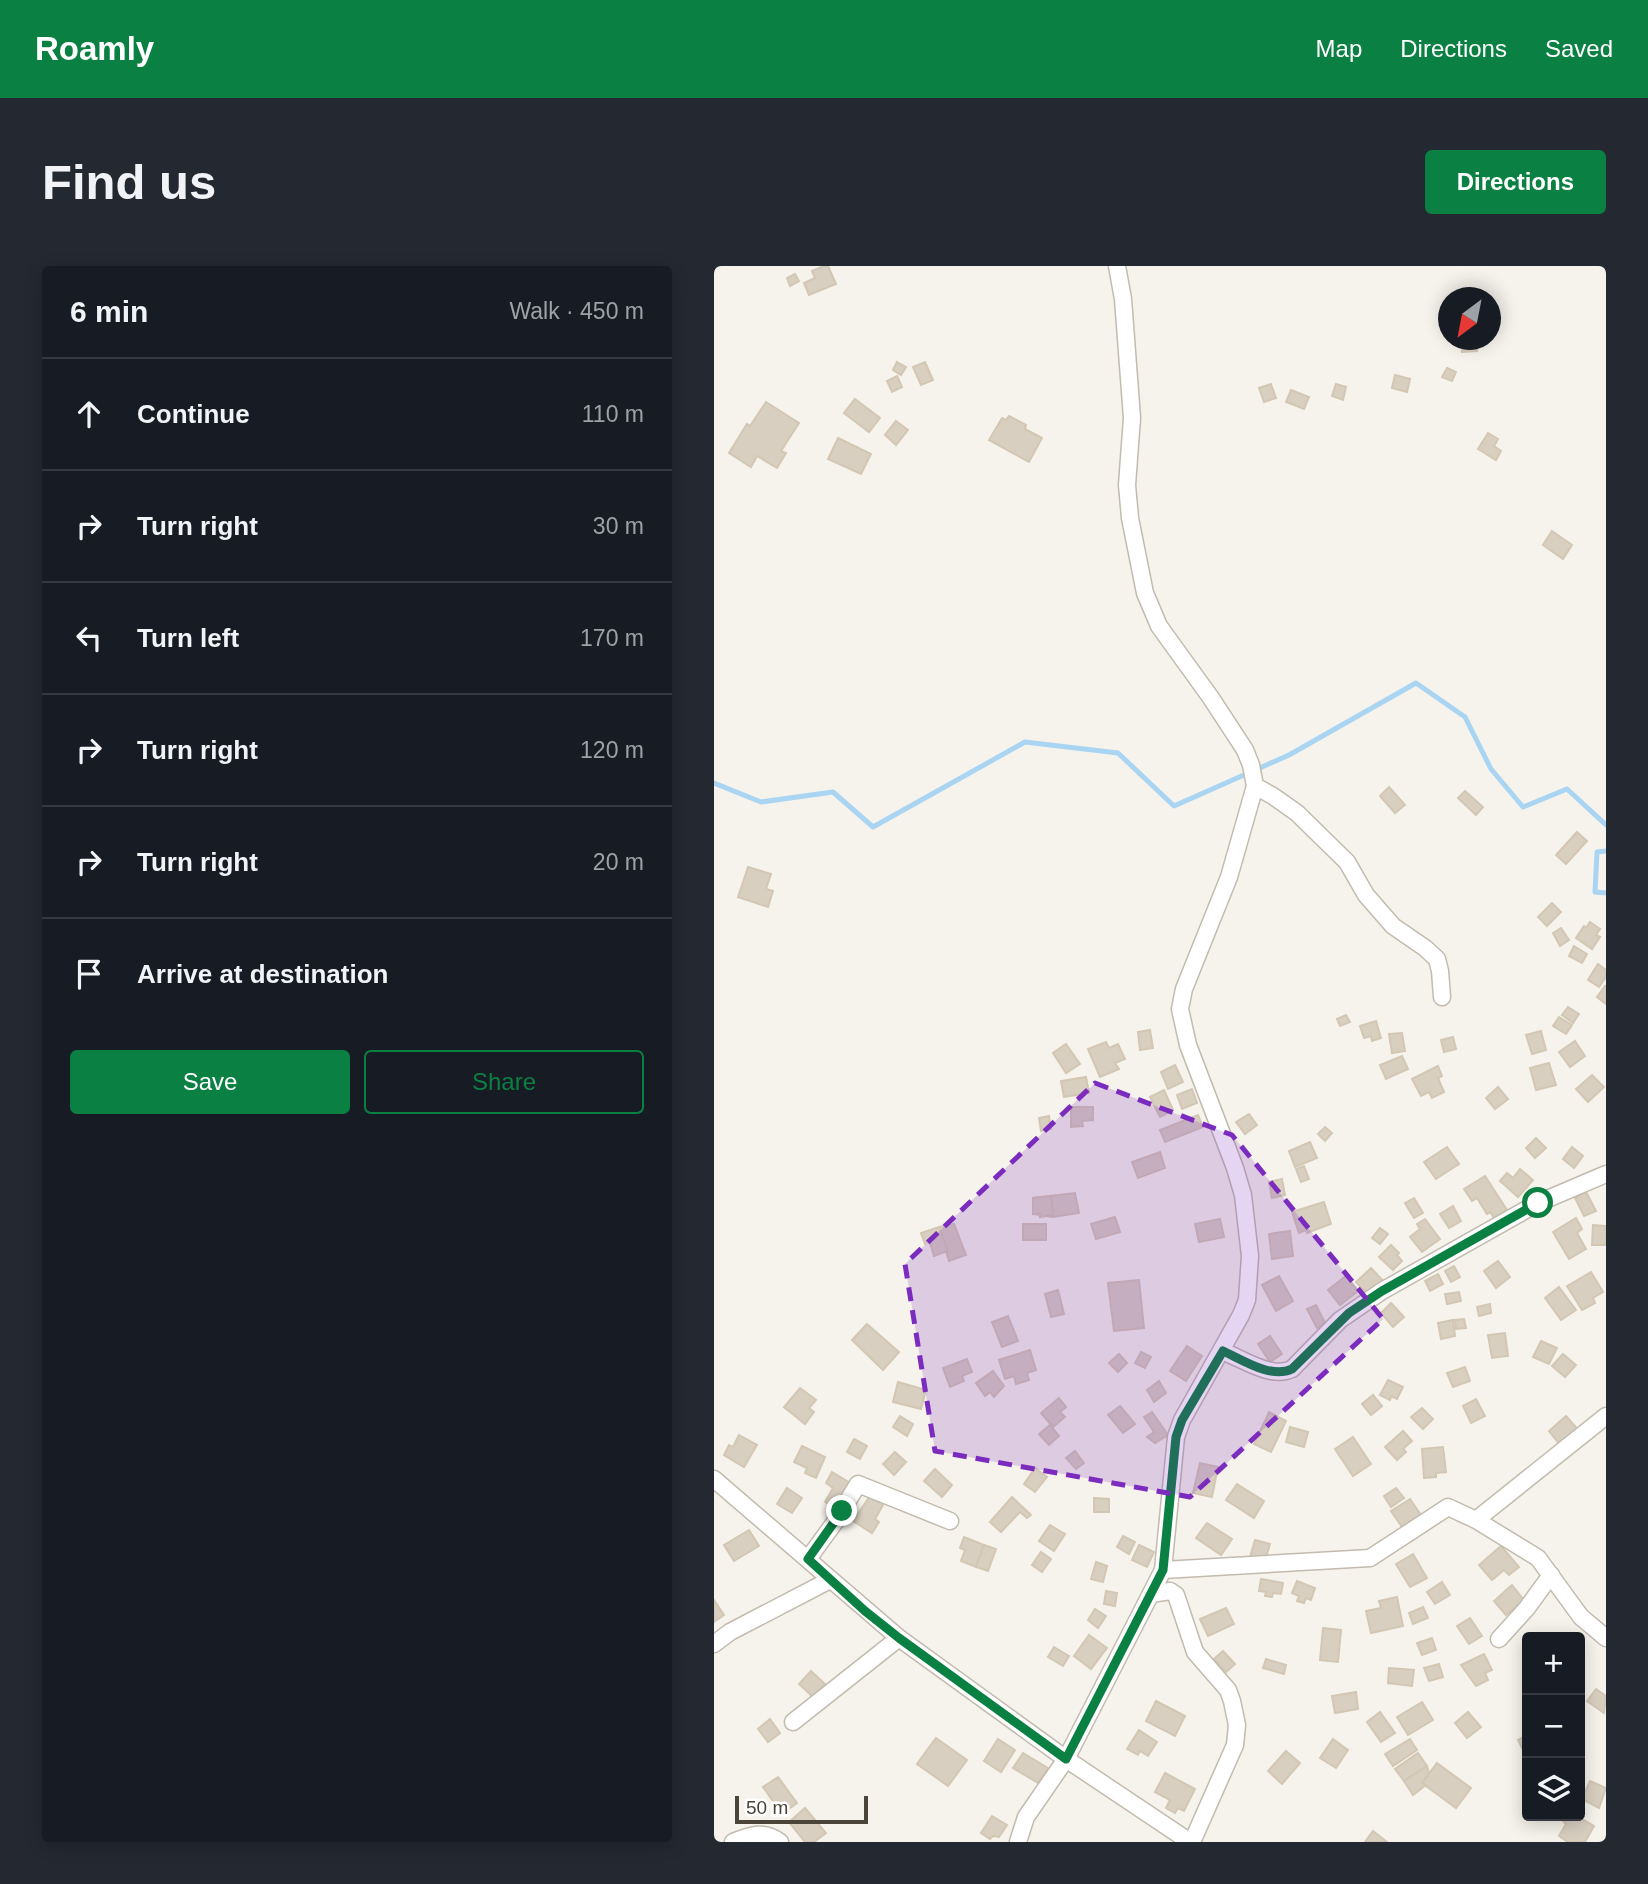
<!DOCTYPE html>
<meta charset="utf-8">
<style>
body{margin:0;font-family:Helvetica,sans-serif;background:#242831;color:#f1f3f6}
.controls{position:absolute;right:21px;bottom:21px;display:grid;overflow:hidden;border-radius:7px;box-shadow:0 4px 18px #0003}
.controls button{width:63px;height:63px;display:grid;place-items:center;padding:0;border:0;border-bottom:2px solid #363941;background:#171b24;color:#f1f3f6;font:35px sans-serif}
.compass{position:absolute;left:724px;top:21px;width:63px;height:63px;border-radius:50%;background:#171b24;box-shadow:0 4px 18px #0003;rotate:212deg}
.scale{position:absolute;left:21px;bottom:18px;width:133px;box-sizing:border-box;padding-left:7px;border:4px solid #4b4439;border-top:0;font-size:19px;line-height:24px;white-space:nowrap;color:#4b4439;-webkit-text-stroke:5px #fff;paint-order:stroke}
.stop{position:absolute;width:21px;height:21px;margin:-16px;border:5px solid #0b8043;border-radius:50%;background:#fff}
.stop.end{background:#0b8043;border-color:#fff;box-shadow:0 2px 7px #0008}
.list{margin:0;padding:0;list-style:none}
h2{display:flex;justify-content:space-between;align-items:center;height:91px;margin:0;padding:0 28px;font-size:30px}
h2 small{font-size:23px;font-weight:400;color:#9ea1a6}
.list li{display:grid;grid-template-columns:46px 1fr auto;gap:21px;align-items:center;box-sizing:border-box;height:112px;padding:0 28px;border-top:2px solid #363941}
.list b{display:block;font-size:26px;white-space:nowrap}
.list em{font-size:23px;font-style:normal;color:#9ea1a6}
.actions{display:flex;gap:14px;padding:21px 28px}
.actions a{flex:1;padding:16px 0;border:2px solid #0b8043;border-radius:7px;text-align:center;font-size:24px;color:#0b8043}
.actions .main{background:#0b8043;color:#fff}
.icon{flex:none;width:38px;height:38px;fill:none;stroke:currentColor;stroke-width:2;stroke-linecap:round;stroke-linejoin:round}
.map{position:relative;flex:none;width:892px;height:1576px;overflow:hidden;border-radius:7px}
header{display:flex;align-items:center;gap:42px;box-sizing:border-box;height:98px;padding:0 35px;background:#0b8043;color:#fff}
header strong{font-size:33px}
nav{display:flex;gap:38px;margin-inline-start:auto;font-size:24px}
.intro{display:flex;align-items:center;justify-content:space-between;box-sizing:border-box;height:168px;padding:0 42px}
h1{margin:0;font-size:49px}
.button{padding:18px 32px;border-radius:7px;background:#0b8043;color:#fff;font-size:24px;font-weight:700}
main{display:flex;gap:42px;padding:0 42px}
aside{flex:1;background:#171b24;border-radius:7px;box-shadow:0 4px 18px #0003}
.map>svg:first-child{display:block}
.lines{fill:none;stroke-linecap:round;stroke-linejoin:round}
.stream{stroke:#a9d4f2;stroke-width:5}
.building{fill:#d8cfc1;stroke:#d3c7b4;stroke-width:2}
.minor-casing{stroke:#c2bbae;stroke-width:19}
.minor{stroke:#fff;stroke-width:16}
.route{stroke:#0b8043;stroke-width:9}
.marked{fill:#7b2cbf;fill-opacity:0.2;stroke:#7b2cbf;stroke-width:5;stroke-dasharray:14 9;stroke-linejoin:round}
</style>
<header>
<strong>Roamly</strong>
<nav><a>Map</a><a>Directions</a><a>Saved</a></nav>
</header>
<div class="intro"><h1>Find us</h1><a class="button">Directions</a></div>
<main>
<aside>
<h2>6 min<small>Walk · 450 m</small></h2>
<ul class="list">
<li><svg class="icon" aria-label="ahead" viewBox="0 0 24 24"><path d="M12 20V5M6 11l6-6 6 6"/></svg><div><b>Continue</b></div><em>110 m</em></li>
<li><svg class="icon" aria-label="right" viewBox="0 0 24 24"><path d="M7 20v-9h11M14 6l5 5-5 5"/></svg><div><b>Turn right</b></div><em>30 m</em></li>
<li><svg class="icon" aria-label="left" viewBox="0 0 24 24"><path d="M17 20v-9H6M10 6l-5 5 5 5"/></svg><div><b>Turn left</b></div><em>170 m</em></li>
<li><svg class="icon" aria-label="right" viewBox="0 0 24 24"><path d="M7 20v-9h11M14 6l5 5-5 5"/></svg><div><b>Turn right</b></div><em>120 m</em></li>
<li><svg class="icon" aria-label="right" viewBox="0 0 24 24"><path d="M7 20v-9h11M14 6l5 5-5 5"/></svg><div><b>Turn right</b></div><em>20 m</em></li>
<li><svg class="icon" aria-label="arrive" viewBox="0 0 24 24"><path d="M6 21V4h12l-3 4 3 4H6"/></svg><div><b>Arrive at destination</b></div></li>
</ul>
<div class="actions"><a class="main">Save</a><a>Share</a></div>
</aside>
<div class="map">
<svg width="892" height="1576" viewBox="0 0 892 1576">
<rect width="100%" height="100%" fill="#f6f3ec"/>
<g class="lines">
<!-- stream -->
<g class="stream">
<path d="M0 517 47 536 119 526 159 561 311 476 404 487 460 540 575 489 702 417 751 451 777 503 809 541 853 523 892 559"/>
<path d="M892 585 883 586 881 626 892 627"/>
</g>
</g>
<!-- building -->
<g class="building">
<path d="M110 0H114L122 18 95 29 90 17 101 12 98 5Z"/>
<path d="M81 8 85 15 76 20 73 12Z"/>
<path d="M748 74H763V85L748 86Z"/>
<path d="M183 96 192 101 187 109 179 104Z"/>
<path d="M211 96 219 114 207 119 199 101Z"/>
<path d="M733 102 742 106 738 115 728 111Z"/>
<path d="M681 109 696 113 693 126 678 122Z"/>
<path d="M183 110 188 121 178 126 173 115Z"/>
<path d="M557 118 562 132 550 136 545 122Z"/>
<path d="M622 118 632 121 629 134 618 130Z"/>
<path d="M577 124 595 131 590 143 572 136Z"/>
<path d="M141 133 166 152 155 166 130 147Z"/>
<path d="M52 136 85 157 67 185 72 187 63 202 43 190 37 201 15 187 33 158 36 160Z"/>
<path d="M295 150 312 159 311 163 328 172 315 196 275 174 288 152 292 154Z"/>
<path d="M182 155 194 164 182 179 171 169Z"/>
<path d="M774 167 784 173 780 180 787 185 782 194 764 183Z"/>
<path d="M124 172 157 188 147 208 114 193Z"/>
<path d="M838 265 858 279 849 293 829 279Z"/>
<path d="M675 521 691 539 681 547 666 530Z"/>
<path d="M751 525 769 541 762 549 744 532Z"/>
<path d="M863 566 873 575 852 598 842 589Z"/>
<path d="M34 601 57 608 52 623 59 625 54 641 24 631Z"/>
<path d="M838 637 847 646 833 660 824 651Z"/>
<path d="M876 656 886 663 882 669 886 671 878 683 862 672 870 660 872 662Z"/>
<path d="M847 662 855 674 846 680 839 667Z"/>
<path d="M860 680 873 688 868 697 855 690Z"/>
<path d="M884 698 892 704V711L885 721 874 714Z"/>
<path d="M891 720H892V738L883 731Z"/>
<path d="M854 741 865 748 859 757 848 749Z"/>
<path d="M632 749 636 756 626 760 623 753Z"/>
<path d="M845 751 858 759 852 768 839 760Z"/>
<path d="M662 755 667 772 658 775 657 770 650 772 646 760Z"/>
<path d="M436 764 439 782 426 784 424 766Z"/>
<path d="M827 765 832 784 818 788 812 769Z"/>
<path d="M688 767 691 785 678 787 675 768Z"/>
<path d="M739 771 742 783 730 786 727 774Z"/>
<path d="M861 775 871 790 856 801 845 786Z"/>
<path d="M392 776 395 782 404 778 411 793 401 797 405 803 386 811 374 783Z"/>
<path d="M352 778 366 798 352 807 339 787Z"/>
<path d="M688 790 694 803 672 813 666 799Z"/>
<path d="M835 797 842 819 822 824 816 802Z"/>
<path d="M461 799 469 816 454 823 447 806Z"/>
<path d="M724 800 728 810 724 812 730 826 718 832 715 826 707 830 698 813Z"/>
<path d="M878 809 890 821 874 836 862 823Z"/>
<path d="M372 811 375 827 350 831 347 815Z"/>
<path d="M784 821 794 833 781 843 772 832Z"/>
<path d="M478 823 483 837 468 843 463 829Z"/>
<path d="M450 824 459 844 446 851 436 831Z"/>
<path d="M357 841H379V854L368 855 369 860 357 861Z"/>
<path d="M535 848 543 859 531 868 522 856Z"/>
<path d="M484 849 489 861 451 876 446 864Z"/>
<path d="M335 850 337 863 327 865 325 852Z"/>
<path d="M611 861 618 867 611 875 604 868Z"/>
<path d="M822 872 832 882 821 892 812 882Z"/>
<path d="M596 876 603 892 581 901 575 885Z"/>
<path d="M733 881 745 898 722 913 710 896Z"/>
<path d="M858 881 869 890 860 902 849 893Z"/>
<path d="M446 886 451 902 424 912 418 896Z"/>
<path d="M590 900 595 913 587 916 582 903Z"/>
<path d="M806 903 819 914 804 931 786 915 793 907 799 912Z"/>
<path d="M771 910 793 944 780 952 776 946 773 948 763 932 758 935 750 923Z"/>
<path d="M568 913 571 929 558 932 555 916Z"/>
<path d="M872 926 882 945 870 950 861 932Z"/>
<path d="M361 927 365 947 339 951 319 948V932Z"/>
<path d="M337 930 339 949 326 951V947L319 948V932Z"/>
<path d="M700 932 709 947 700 952 691 937Z"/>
<path d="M610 936 617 958 593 967 592 964 585 967 578 946Z"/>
<path d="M739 940 747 955 735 962 726 948Z"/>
<path d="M401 951 406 966 382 973 377 958Z"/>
<path d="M862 952 868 963 863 967 872 983 855 993 839 966Z"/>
<path d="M506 953 510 971 485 976 481 958Z"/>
<path d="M711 953 726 973 708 986 696 971 706 963 703 958Z"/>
<path d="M240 958 252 989 235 995 225 961Z"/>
<rect x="309" y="958" width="23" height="16"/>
<path d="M879 959 892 960V979H878Z"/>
<path d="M225 961 234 985 220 990 215 974 211 978 207 967Z"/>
<path d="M666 962 674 968 666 978 658 972Z"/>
<path d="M576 965 579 990 558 993 555 968Z"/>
<path d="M677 979 685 987 683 989 688 995 679 1004 665 991Z"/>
<path d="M784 995 796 1011 782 1022 770 1005Z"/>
<path d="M740 1000 746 1011 737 1016 731 1005Z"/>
<path d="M657 1002 671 1017 656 1031 642 1016Z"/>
<path d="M877 1006 889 1026 879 1032 881 1037 868 1044 853 1020Z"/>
<path d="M724 1008 729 1018 716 1025 711 1015Z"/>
<path d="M565 1010 579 1035 562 1045 548 1019Z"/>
<path d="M632 1010 644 1025 626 1039 614 1024Z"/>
<path d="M425 1014 430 1062 400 1065 394 1017Z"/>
<path d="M845 1021 862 1044 847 1054 831 1032Z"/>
<path d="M344 1024 350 1048 337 1051 331 1028Z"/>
<path d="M745 1026 747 1035 733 1038 731 1028Z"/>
<path d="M677 1037 690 1051 679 1061 667 1047Z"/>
<path d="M776 1038 777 1047 765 1050 763 1041Z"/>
<path d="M602 1039 611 1057 603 1062 593 1043Z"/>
<path d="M294 1050 304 1075 288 1081 278 1056Z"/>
<path d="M750 1053 752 1062 742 1063 741 1054Z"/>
<path d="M739 1054 741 1070 727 1073 724 1057Z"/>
<path d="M153 1058 185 1086 169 1104 138 1074Z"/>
<path d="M791 1067 794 1090 778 1092 774 1069Z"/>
<path d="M556 1070 568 1088 556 1096 544 1078Z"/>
<path d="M827 1075 843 1082 835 1098 819 1091Z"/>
<path d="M473 1080 488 1090 472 1115 456 1105Z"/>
<path d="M316 1084 322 1104 313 1107 315 1114 302 1118 300 1110 291 1113 285 1094Z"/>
<path d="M427 1086 437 1091 431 1102 421 1097Z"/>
<path d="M405 1088 413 1097 404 1106 395 1097Z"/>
<path d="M849 1088 862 1099 851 1111 838 1100Z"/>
<path d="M253 1093 258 1106 248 1110 250 1115 236 1121 229 1102Z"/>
<path d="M751 1101 756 1115 739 1121 733 1107Z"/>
<path d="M279 1105 290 1120 280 1131 276 1126 271 1130 262 1117Z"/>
<path d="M674 1114 689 1121 683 1133 677 1130 676 1134 666 1129Z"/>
<path d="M445 1115 452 1127 440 1136 433 1124Z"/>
<path d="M184 1116 212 1124 207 1143 179 1136Z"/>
<path d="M86 1122 102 1134 95 1142 100 1146 91 1158 70 1141Z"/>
<path d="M659 1129 668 1140 657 1149 648 1138Z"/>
<path d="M345 1132 352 1141 346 1146 351 1151 339 1161 327 1147Z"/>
<path d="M762 1133 771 1150 757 1157 749 1140Z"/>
<path d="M406 1140 421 1158 409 1167 394 1149Z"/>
<path d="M708 1142 719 1153 709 1163 697 1151Z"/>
<path d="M438 1146 454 1169 441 1177 433 1171 440 1166 430 1151Z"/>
<path d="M555 1146 572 1155 557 1186 540 1178Z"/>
<path d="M186 1150 199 1158 193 1170 179 1161Z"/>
<path d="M852 1150 865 1165 847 1180 835 1165Z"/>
<path d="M336 1159 345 1170 335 1179 325 1168Z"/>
<path d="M576 1161 594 1166 590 1181 572 1176Z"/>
<path d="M689 1165 698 1175 689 1183 692 1186 683 1194 671 1181Z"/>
<path d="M25 1169 43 1179 30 1201 10 1189 15 1179 19 1181Z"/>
<path d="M639 1171 657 1198 639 1210 621 1183Z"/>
<path d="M140 1173 153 1180 146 1193 133 1186Z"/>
<path d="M88 1180 111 1191 102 1212 91 1207 93 1202 80 1196Z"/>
<path d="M729 1181 732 1206 722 1207V1211L710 1212 708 1183Z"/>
<path d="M361 1185 370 1197 362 1203 352 1192Z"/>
<path d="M181 1186 192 1196 180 1209 169 1198Z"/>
<path d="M486 1197 504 1201 498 1231 479 1227Z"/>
<path d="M321 1202 333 1211 321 1226 310 1218Z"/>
<path d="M221 1203 238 1219 228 1231 210 1215Z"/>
<path d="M118 1206 138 1218 123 1243 111 1236 119 1222 112 1217Z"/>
<path d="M523 1218 550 1235 540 1252 512 1234Z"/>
<path d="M73 1222 88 1232 78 1247 63 1238Z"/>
<path d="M682 1222 690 1232 677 1241 670 1230Z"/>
<path d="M156 1230 169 1239 161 1253 165 1256 158 1267 139 1255Z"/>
<path d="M298 1231 317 1249 313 1252 306 1246 287 1266 276 1256Z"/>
<path d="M380 1232 395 1233V1246H380Z"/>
<path d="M696 1233 707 1249 688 1261 677 1245Z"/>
<path d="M493 1257 518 1273 507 1289 482 1272Z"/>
<path d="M336 1259 351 1268 340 1285 325 1275Z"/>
<path d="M35 1264 45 1280 20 1295 10 1279Z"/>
<path d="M409 1270 421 1276 415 1288 403 1281Z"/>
<path d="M250 1271 270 1279 262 1301 247 1295 251 1284 246 1282Z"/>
<path d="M541 1274 556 1278 551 1295 536 1291Z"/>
<path d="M270 1279 282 1283 274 1305 262 1301Z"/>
<path d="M425 1279 440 1286 433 1301 418 1294Z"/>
<path d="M787 1280 805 1301 795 1309 790 1304 778 1314 765 1299Z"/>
<path d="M327 1286 337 1293 328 1306 318 1299Z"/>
<path d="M699 1288 713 1312 696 1321 682 1298Z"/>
<path d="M382 1296 393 1300 389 1316 377 1313Z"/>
<path d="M547 1313 569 1317 567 1328 559 1327 558 1331 551 1330 552 1326 545 1325Z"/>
<path d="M583 1315 601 1322 597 1334 592 1332 590 1337 583 1335 585 1330 578 1327Z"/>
<path d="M728 1316 736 1329 721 1338 713 1326Z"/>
<path d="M798 1319 810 1334 792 1349 780 1335Z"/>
<path d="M392 1325 403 1327 401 1340 390 1338Z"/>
<path d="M683 1331 689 1360 657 1367 652 1345 667 1342 665 1335Z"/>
<path d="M0 1334 10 1349 0 1356Z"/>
<path d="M709 1341 714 1352 699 1358 695 1347Z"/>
<path d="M512 1342 520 1358 494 1370 486 1353Z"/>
<path d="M381 1343 392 1350 384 1362 374 1354Z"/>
<path d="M756 1352 768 1370 755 1378 743 1360Z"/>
<path d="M609 1362 627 1364 624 1396 606 1394Z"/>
<path d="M375 1369 393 1382 377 1403 360 1390Z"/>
<path d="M718 1372 722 1384 708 1389 703 1377Z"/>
<path d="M340 1381 355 1390 349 1400 334 1391Z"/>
<path d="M509 1385 521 1398 512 1406 500 1393Z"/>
<path d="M770 1388 778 1404 771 1407 774 1414 762 1420 747 1399Z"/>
<path d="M552 1393 572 1399 570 1408 549 1402Z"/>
<path d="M725 1398 729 1411 715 1415 710 1402Z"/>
<path d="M675 1402 700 1404 698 1420 674 1417Z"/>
<path d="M97 1405 111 1418 99 1431 85 1418Z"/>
<path d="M882 1423 892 1430 890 1447 873 1435Z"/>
<path d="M642 1426 644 1443 621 1447 618 1430Z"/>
<path d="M442 1435 471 1450 461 1470 432 1455Z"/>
<path d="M708 1436 719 1454 694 1469 683 1451Z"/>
<path d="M666 1446 681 1467 667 1476 653 1456Z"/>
<path d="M754 1446 767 1461 753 1472 741 1457Z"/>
<path d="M56 1453 66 1467 54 1476 44 1463Z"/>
<path d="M425 1464 443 1476 434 1490 426 1485 424 1489 413 1483Z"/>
<path d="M813 1469V1492L804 1474Z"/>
<path d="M222 1472 253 1494 234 1520 203 1498Z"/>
<path d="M284 1473 301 1484 287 1506 270 1495Z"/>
<path d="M619 1473 634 1484 622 1502 606 1492Z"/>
<path d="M696 1473 703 1484 679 1500 671 1488Z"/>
<path d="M572 1485 586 1497 568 1518 554 1505Z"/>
<path d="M309 1487 334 1502 324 1517 299 1502Z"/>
<path d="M704 1487 713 1500 690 1515 681 1503Z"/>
<path d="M723 1497 757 1522 742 1542 708 1517Z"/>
<path d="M713 1500 715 1507 708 1517 712 1519 699 1529 690 1515Z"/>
<path d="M451 1507 481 1523 470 1545 464 1542 461 1547 452 1542 456 1534 441 1526Z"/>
<path d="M64 1511 83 1537 68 1548 49 1521Z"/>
<path d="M876 1515 892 1522 885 1542 868 1533Z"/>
<path d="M91 1542 112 1567 100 1576H91L75 1556Z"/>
<path d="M278 1550 293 1559 285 1571 279 1570 276 1573 267 1567Z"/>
<path d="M853 1550H863L880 1560 871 1576H854L845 1570 852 1558 849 1555Z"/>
<path d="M659 1565 673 1576H651Z"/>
</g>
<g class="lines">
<defs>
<g id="minor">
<path d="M541 520 559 530 583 547 633 596 652 629 679 660 711 682 723 693 726 705 728 731"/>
<path d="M508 1085C529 1093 557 1113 578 1103L626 1054 668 1025 824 937 892 908"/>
<path d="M0 1213 185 1372 352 1493 476 1576"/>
<path d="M762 1254 892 1150"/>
<path d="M94 1293 121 1256 144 1218 236 1255"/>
<path d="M449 1304 656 1292 734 1241 762 1254 824 1292 867 1351 892 1372"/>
<path d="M437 1328 456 1325 462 1329 481 1386 514 1424 518 1435 523 1459 521 1479 478 1576"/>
<path d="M785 1373 813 1342 837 1309"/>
<path d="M0 1378 16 1366 116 1314"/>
<path d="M79 1456 185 1372"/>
<path d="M19 1576C37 1569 49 1564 66 1576"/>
<path d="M304 1576 312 1551 352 1493 449 1304 462 1171 468 1154 527 1049 533 1034 536 990 529 929 521 902 474 779 466 743 470 723 515 611 541 520 537 499 531 484 497 432 445 360 431 327 416 252 413 219 418 152 409 33 403 0"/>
</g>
</defs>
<!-- minor casing -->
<use href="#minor" class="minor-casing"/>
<!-- minor -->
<use href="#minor" class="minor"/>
</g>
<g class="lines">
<!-- route -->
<path class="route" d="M128 1245 94 1293 151 1345 185 1372 352 1493 449 1304 462 1171 468 1154 509 1085C529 1094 557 1113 578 1103L635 1047 668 1025 824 937"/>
</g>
<!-- marked area -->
<path class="marked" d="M381 817 518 869 669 1053 476 1231 221 1185 191 998Z"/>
</svg>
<div class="controls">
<button>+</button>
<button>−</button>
<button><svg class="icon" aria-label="layers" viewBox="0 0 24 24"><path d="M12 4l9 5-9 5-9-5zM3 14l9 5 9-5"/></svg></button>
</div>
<svg class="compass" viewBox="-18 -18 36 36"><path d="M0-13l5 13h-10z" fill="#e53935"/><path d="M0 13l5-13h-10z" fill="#9ea1a6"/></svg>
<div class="scale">50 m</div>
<div class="stop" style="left:824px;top:937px"></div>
<div class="stop end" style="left:128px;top:1245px"></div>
</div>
</main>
